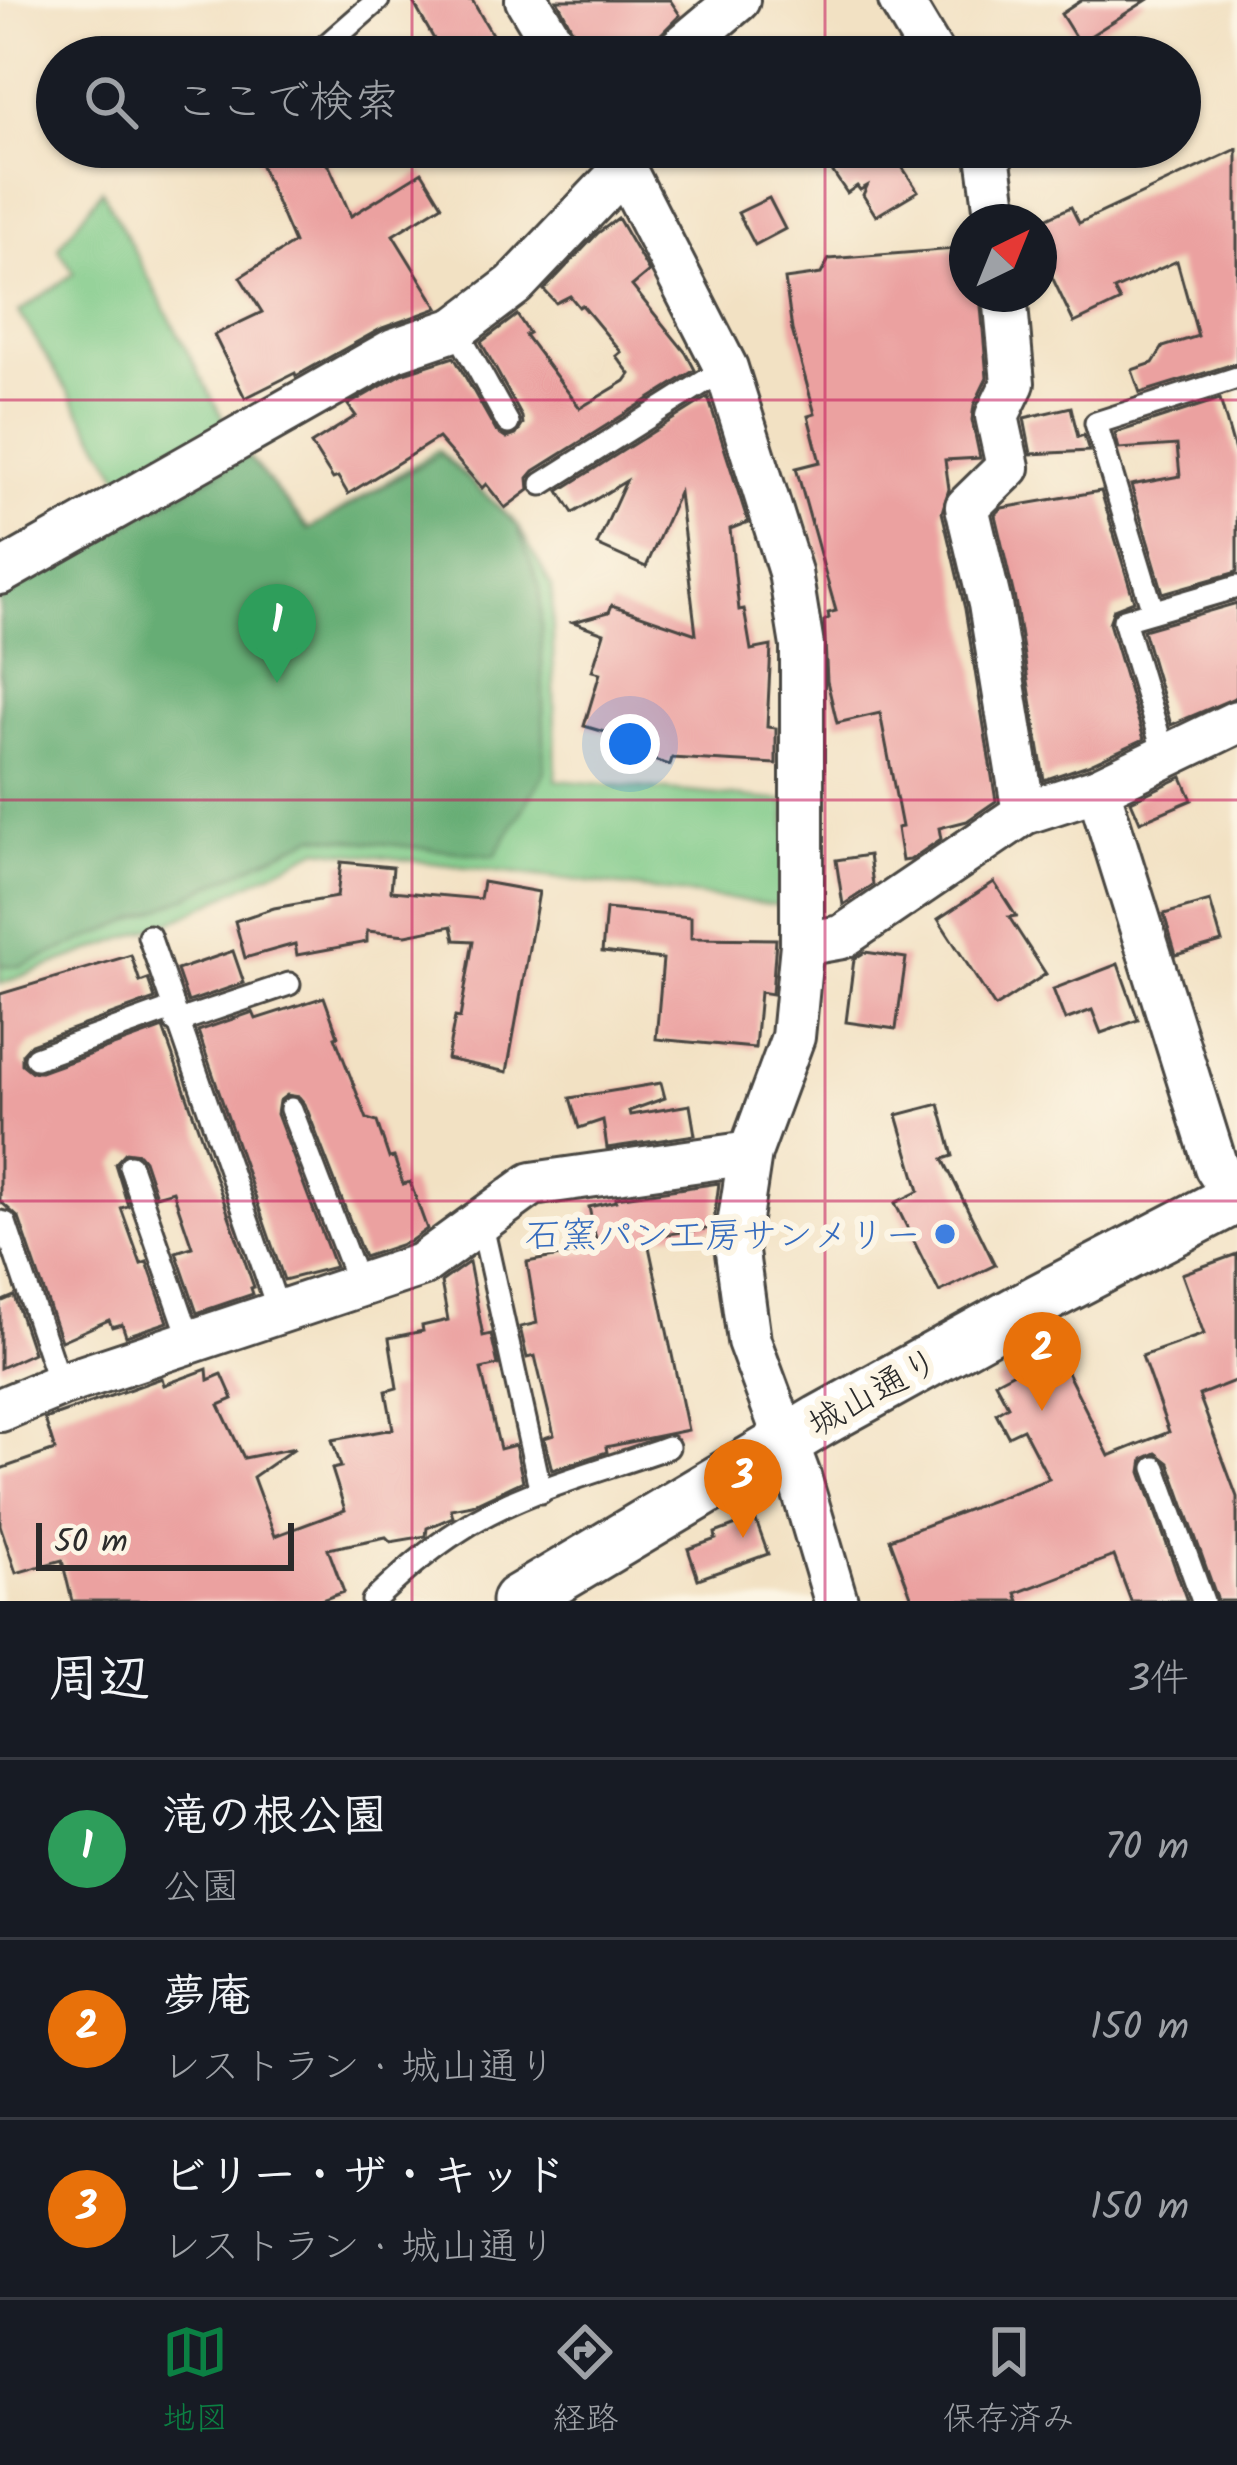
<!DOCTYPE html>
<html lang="ja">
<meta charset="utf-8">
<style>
body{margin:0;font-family:Kalam,"Klee One",sans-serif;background:#242831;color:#f1f3f6}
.compass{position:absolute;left:949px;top:204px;width:108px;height:108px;border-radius:50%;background:#171b24;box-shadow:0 3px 9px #0004;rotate:43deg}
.scale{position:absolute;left:36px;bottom:30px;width:258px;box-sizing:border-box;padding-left:12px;border:6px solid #2b2b2b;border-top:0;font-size:33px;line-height:42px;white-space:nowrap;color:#2b2b2b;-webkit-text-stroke:9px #fcf5e5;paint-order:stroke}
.you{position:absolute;left:630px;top:744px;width:42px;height:42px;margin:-30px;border:9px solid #fff;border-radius:50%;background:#1a73e8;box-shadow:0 0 0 18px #1a73e833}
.badge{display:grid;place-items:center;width:78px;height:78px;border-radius:50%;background:#0b8043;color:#fff;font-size:39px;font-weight:700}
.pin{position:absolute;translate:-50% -99px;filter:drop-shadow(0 3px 6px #0008)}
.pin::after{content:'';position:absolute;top:63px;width:42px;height:36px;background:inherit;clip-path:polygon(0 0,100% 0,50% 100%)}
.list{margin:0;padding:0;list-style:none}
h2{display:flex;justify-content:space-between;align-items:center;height:156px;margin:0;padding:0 48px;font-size:51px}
h2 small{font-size:39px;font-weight:400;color:#9ea1a6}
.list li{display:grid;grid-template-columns:78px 1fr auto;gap:36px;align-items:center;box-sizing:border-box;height:180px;padding:0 48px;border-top:3px solid #363941}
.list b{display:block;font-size:45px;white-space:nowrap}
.list p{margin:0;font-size:39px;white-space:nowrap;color:#9ea1a6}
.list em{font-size:39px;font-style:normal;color:#9ea1a6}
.icon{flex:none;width:66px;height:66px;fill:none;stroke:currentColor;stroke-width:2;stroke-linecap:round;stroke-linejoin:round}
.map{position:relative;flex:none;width:1237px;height:1601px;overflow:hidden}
.search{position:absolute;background:#171b24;box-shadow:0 3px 9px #0004;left:36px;right:36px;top:36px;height:132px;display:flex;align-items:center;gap:30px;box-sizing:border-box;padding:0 42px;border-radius:66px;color:#9ea1a6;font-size:45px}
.sheet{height:696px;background:#171b24}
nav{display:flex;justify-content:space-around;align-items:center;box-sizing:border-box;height:168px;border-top:3px solid #363941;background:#171b24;font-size:33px;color:#9ea1a6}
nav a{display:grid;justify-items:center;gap:6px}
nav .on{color:#0b8043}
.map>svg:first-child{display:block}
.green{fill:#7dc987;stroke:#547a59;stroke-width:3}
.forest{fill:#66ad74;stroke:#486c50;stroke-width:3}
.building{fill:#eba1a0}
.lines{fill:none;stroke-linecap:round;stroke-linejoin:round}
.service-casing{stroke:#494642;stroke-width:27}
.minor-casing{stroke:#494642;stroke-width:48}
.tertiary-casing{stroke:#494642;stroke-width:57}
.service{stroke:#fff;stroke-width:21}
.minor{stroke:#fff;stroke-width:42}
.tertiary{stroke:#fff;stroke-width:51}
.grid{fill:none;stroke:#c2185b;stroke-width:3;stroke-opacity:0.55}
.shop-dot{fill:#3f7fe0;stroke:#fcf5e5;stroke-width:4.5}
.labels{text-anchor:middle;stroke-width:12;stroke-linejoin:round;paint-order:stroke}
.shop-label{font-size:36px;fill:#366cbe;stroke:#fcf5e5;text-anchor:end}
.street-label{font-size:36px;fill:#2b2b2b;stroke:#fcf5e5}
</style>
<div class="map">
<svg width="1237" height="1601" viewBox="0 0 1237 1601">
<rect width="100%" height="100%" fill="#fcf5e5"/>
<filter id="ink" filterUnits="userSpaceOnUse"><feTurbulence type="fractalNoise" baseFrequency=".00833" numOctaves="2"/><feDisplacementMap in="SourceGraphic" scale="24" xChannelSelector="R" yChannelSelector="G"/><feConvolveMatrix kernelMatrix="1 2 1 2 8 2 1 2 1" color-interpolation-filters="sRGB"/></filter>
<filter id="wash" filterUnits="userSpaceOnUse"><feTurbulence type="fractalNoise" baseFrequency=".004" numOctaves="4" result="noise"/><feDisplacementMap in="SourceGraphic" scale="48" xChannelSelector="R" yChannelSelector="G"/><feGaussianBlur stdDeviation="2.7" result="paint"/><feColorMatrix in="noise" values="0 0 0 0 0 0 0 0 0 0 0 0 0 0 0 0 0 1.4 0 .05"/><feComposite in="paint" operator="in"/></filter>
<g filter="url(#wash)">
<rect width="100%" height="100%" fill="#f2e1c3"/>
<!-- green -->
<g class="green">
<path d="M102 190 232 436 130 493 19 312 74 273 58 248Z"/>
<path d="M240 450 310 530 438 450 517 524 552 587 556 780 785 801 792 907 319 849 180 918 0 984V584Z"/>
</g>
<!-- forest -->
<path class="forest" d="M440 454 517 525 540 588 545 772 495 856 315 836 165 907 21 966 0 965V598L248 456 308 530Z"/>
<g id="blocks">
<!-- building -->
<g class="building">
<path d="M412 0H472L500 48 519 37 531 57H444Z"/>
<path d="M557 0H670L680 15 638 57H586Z"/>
<path d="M1082 0H1147L1079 43 1061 14Z"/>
<path d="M253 147H313L330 168 351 216 422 172 442 205 393 235 438 308 382 328 296 376 295 373 245 398 214 335 262 312 240 277 294 243Z"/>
<path d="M816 147H889L918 191 876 216 863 195 867 186 860 190 857 186 847 193Z"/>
<path d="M1237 149V363L1140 393 1132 370 1153 363 1163 347 1198 336 1177 261 1114 290 1120 301 1074 323 1039 250V222L1071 207 1079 223Z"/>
<path d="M769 198 785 229 755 245 738 213Z"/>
<path d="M618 218 649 272 632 286 686 353 695 370 534 471 528 478 529 490 505 508 486 484 482 488 438 438 348 494 338 477 333 479 311 444 356 416 348 405 404 373 454 357 496 431 507 438 516 435 523 424 522 417 481 342 517 315 529 333 525 335 580 408 625 381 630 374 616 356 621 352 582 305 579 307 570 296 556 303 544 290 598 233Z"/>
<path d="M967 248V294H980L987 378 974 405 972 420 980 458 945 460 949 489 942 512 965 609 996 801 967 821 939 828 941 839 910 860 902 861 897 828 902 827 880 713 837 723 827 681 824 621 829 618 828 613 836 611 796 468 820 462 808 416 815 414 792 330 785 279 821 274 829 259Z"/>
<path d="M708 397 748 522 730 529 739 610 744 609 751 650 771 646 767 727 776 728V764L672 758 670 765 607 746 615 735 584 726 600 673 592 671 604 633 573 622 609 612 612 605 696 634 679 493 646 567 597 545 626 481 573 513 559 491Z"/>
<path d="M1220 399 1237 458V572L1163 593 1131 485 1180 476 1177 445 1119 449 1115 433Z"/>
<path d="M1071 407 1078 437 1084 435 1089 451 1031 454 1024 418Z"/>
<path d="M1101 491 1134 601 1114 609 1109 623 1144 739 1088 765 1044 780 1015 600 995 515 1002 508Z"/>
<path d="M1237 603V697L1171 725 1143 630Z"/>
<path d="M1182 777 1192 800 1140 822 1131 801Z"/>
<path d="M869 855 873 885 843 905 836 860Z"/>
<path d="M341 862 393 867 391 891 480 899 483 882 539 892 507 1072 447 1059 455 1017 460 1018 473 941 455 940 452 926 406 935 367 931V942L297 955 295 944 245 958 235 921 274 908 337 897Z"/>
<path d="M994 882 1016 916 1009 917 1046 974 995 1007 938 919Z"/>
<path d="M1210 901 1222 942 1176 955 1164 914Z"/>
<path d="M606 909 691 917V938L776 939 772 994 760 992 755 1048 656 1039 663 959 602 952Z"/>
<path d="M233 951 244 983 188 1002 177 970Z"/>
<path d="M865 952 906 958 896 1029 846 1022 854 959Z"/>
<path d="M131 955 140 982 148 979 155 999 31 1044 22 1054V1064L32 1072H41L163 1028 254 1287 251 1288 253 1294 197 1313 176 1252 192 1247 173 1191 156 1196 144 1160 139 1154 126 1152 115 1164 128 1206 121 1208 141 1264 147 1262 168 1322 126 1336 122 1324 112 1327 109 1320 61 1341 19 1218 0 1201V994Z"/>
<path d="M1118 964 1138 1020 1101 1033 1092 1010 1065 1020 1053 989Z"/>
<path d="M324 997 338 1036 335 1037 367 1119 377 1122 389 1158 394 1157 403 1184 410 1182 427 1229 409 1242 364 1257 305 1104 299 1097 287 1095 279 1101 277 1114 335 1267 284 1280 198 1031 253 1012 256 1019Z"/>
<path d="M661 1083 665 1098 629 1111 630 1115 690 1105 695 1135 607 1148 603 1120 579 1128 570 1098Z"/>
<path d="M939 1104 953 1156 943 1159 995 1265 939 1292 895 1203 919 1191 897 1115Z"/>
<path d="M719 1183 713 1228 647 1237 688 1430 606 1447 607 1452 552 1470 544 1438 554 1435 535 1356 527 1358 520 1327 537 1323 527 1262 598 1249 589 1207 616 1201V1198Z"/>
<path d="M1237 1254V1380L1199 1395 1237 1497V1601H1218L1169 1463 1156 1453 1143 1459 1141 1472 1187 1601H1131L1114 1556 1016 1593 1019 1601H913L890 1539 1049 1479 1023 1429 1008 1436 996 1413 1008 1406 995 1382 1056 1350 1109 1456 1169 1432 1142 1356 1204 1334 1182 1274Z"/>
<path d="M469 1262 483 1336 491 1334 498 1365 481 1369 500 1449 515 1445 523 1481 472 1505 451 1509 453 1517 427 1528 426 1536 391 1542 386 1537 328 1549 344 1592 319 1601H72L62 1560 16 1573 0 1525V1469L55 1450 45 1419 162 1378 164 1385 207 1369 208 1380 222 1374 233 1399 219 1405 244 1458 295 1448 253 1477 275 1536 345 1510 332 1469 341 1467 332 1440 393 1429 386 1391 397 1388 389 1338 423 1331 422 1326 448 1320 441 1282Z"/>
<path d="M14 1296 33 1353 0 1368V1302Z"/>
<path d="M755 1518 768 1554 698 1579 688 1549 716 1539 715 1533Z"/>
</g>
</g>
</g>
<g filter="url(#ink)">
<use href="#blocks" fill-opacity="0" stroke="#494642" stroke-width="3"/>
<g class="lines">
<defs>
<g id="service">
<path d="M313 57 378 0"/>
<path d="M456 329 508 423"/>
<path d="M542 484 726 368"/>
<path d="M1153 611 1096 423 1237 378"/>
<path d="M1165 757 1124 620 1237 587"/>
<path d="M149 936 279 1312"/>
<path d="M176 1022 289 984"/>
<path d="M36 1058 172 1009"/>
<path d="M291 1109 359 1286"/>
<path d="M130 1166 191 1342"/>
<path d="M481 1221 541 1492"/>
<path d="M0 1222 5 1223 60 1385"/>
<path d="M1155 1468 1203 1601"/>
<path d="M373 1601C401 1575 428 1550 460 1530 521 1490 599 1472 668 1447"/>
</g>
<g id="minor">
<path d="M527 0 561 57"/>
<path d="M900 0 934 57"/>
<path d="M670 57 738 0"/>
<path d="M613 147 726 368 790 572 802 646V944L793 1037 750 1153 736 1245 749 1341 799 1476 836 1601"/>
<path d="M987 147 997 222"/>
<path d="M1005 294 1013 383 997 416 1008 467 967 507 990 604 1024 813"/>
<path d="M0 573 394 350 456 329 514 285 625 168"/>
<path d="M1098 789 1216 1167 1236 1198"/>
<path d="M802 944 842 937 1024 813 1098 789 1237 722"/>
<path d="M0 1410 60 1385 421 1265 532 1184 750 1153"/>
</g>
<path id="tertiary" d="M518 1601 820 1421 1041 1299 1237 1197"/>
</defs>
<!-- service casing -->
<use href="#service" class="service-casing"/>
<!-- minor casing -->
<use href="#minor" class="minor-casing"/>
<!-- tertiary casing -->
<use href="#tertiary" class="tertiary-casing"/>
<!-- service -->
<use href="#service" class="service"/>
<!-- minor -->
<use href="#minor" class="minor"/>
<!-- tertiary -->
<use href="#tertiary" class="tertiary"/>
</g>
</g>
<!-- grid -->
<path class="grid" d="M412 0V57M825 0V57M412 147V1601M825 147V1601M0 400H1237M0 800H1237M0 1201H1237"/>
<!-- markers -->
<circle class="shop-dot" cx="945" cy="1234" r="12"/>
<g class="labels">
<!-- shop labels -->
<g class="shop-label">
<text x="921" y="1247">石窯パン工房サンメリー</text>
</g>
<!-- street labels -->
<g class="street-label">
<text transform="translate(873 1391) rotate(-29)" y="13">城山通り</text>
</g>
</g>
</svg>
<svg class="compass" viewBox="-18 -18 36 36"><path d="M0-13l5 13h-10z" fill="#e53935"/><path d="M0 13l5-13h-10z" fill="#9ea1a6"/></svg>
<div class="scale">50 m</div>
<div class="you"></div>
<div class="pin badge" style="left:277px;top:683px;background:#2e9e5b">1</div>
<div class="pin badge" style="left:1042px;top:1411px;background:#e8710a">2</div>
<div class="pin badge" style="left:743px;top:1538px;background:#e8710a">3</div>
<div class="search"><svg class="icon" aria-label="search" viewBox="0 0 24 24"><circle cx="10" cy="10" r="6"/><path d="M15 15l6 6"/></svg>ここで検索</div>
</div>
<section class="sheet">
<h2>周辺<small>3件</small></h2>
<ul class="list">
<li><span class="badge" style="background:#2e9e5b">1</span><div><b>滝の根公園</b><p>公園</p></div><em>70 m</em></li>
<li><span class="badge" style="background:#e8710a">2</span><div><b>夢庵</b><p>レストラン · 城山通り</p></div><em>150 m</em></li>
<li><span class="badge" style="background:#e8710a">3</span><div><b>ビリー・ザ・キッド</b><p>レストラン · 城山通り</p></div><em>150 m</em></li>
</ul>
</section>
<nav>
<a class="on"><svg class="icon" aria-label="map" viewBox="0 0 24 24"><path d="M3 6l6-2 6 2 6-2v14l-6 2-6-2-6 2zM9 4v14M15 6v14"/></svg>地図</a>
<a><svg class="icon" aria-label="directions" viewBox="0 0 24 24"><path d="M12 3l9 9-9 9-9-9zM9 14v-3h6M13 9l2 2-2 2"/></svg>経路</a>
<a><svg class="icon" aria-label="saved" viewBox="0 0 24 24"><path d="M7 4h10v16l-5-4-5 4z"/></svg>保存済み</a>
</nav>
